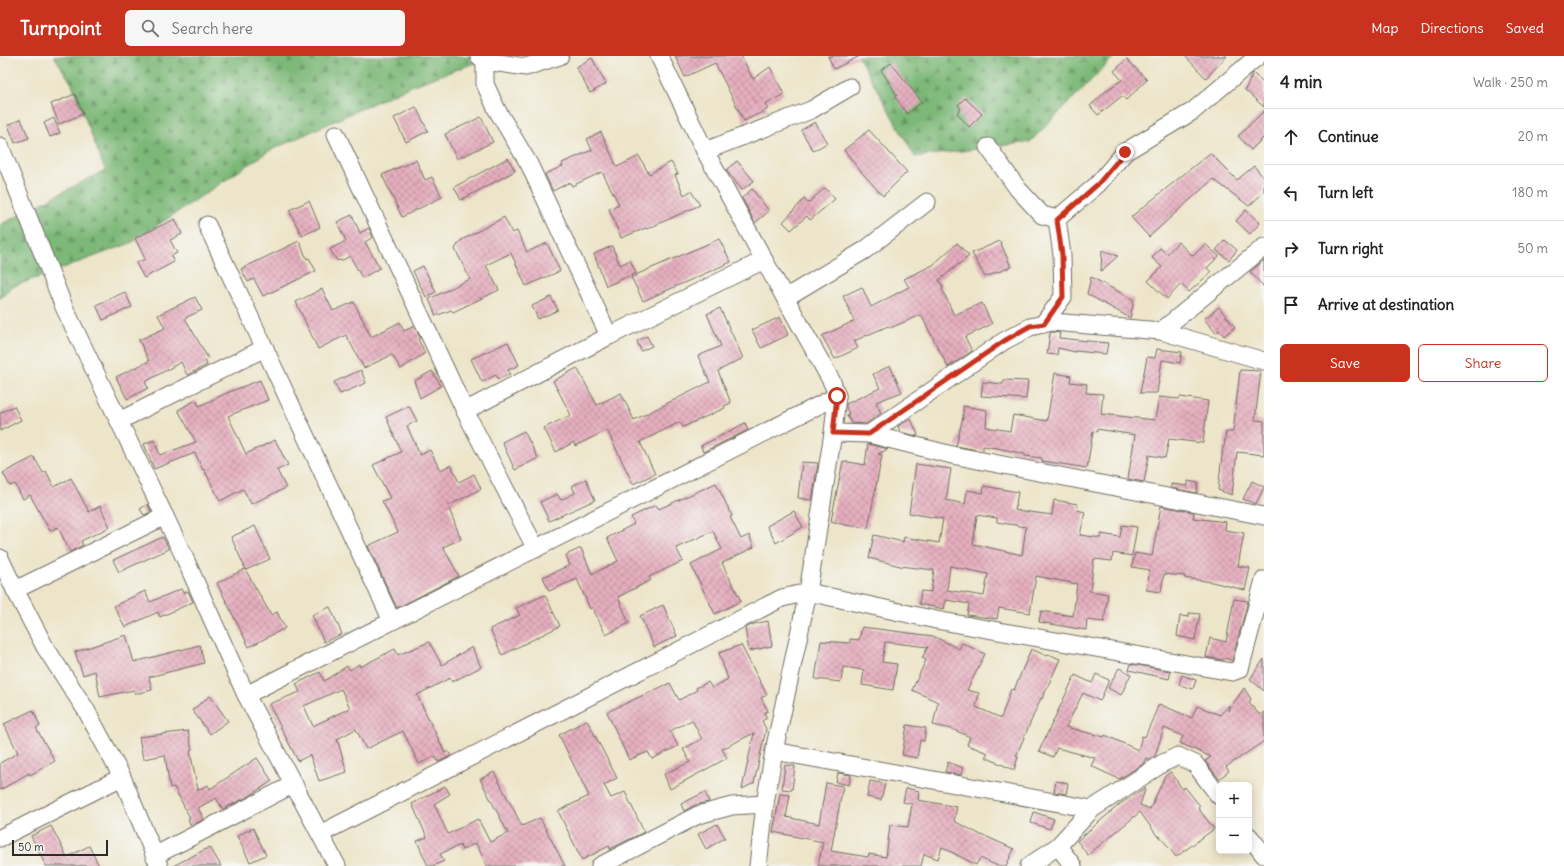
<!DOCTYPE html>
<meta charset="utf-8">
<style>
body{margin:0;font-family:Delius,sans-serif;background:#f6f6f6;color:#222}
.controls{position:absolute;right:12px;bottom:12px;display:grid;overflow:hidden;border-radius:6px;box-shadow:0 2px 10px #0003}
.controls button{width:36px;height:36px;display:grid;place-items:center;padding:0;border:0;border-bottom:1px solid #e0e0e0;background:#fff;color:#222;font:20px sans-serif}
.scale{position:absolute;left:12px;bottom:10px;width:96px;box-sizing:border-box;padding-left:4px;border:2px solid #2b2b2b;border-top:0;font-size:11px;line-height:14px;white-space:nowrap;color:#2b2b2b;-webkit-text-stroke:3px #f6f6f2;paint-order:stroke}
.stop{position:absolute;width:12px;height:12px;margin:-9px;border:3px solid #c8321e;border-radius:50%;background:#fff}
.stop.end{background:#c8321e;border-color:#fff;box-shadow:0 1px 4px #0008}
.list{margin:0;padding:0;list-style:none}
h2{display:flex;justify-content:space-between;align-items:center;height:52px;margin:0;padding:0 16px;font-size:17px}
h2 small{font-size:13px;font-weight:400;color:#767676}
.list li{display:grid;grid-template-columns:26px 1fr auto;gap:12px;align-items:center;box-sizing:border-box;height:56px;padding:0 16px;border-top:1px solid #e0e0e0}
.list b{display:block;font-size:15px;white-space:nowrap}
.list em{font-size:13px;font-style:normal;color:#767676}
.actions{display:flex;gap:8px;padding:12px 16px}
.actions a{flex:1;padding:9px 0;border:1px solid #c8321e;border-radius:6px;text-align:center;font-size:14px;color:#c8321e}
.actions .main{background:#c8321e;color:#fff}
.icon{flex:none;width:22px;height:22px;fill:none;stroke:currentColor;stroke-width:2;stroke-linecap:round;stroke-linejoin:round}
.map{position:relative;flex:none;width:1264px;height:810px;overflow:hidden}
header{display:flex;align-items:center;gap:24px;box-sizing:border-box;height:56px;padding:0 20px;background:#c8321e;color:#fff}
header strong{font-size:19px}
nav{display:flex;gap:22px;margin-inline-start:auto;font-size:14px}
.search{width:280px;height:36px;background:#f6f6f6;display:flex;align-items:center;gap:10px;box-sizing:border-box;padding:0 14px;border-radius:6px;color:#767676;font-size:15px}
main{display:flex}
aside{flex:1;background:#fff}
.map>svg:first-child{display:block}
.forest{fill:url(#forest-firs);stroke:#547251}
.building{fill:url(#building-cross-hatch);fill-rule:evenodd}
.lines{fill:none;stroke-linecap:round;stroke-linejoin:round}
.minor-casing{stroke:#6f6c62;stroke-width:19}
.minor{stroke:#fff;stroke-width:17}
.route{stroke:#c8321e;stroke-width:5}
</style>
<header>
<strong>Turnpoint</strong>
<div class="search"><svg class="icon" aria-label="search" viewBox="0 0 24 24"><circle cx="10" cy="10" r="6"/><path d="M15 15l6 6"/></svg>Search here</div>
<nav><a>Map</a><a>Directions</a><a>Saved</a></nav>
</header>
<main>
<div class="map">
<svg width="1264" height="810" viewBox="0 0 1264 810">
<defs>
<pattern id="forest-firs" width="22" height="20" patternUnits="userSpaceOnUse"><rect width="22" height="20" fill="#7cb877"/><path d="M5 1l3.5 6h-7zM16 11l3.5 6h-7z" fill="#669662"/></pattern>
<pattern id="building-cross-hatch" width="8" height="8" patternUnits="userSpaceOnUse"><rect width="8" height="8" fill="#e6afbf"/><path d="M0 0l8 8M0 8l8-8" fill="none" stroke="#bb8f9b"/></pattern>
</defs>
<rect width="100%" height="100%" fill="#f6f6f2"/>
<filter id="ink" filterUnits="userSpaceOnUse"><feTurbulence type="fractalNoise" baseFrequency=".025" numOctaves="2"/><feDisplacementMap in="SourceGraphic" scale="8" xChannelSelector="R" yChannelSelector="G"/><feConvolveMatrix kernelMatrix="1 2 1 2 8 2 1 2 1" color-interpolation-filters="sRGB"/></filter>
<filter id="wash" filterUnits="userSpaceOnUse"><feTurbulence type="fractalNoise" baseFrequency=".012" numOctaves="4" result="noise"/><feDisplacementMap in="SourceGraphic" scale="16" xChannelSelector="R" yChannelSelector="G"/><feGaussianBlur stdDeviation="0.9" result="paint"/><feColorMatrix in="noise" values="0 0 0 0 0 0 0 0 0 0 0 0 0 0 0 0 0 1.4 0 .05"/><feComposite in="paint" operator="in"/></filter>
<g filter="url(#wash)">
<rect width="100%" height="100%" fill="#ede5c9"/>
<!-- forest -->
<g class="forest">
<path d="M54 0H494L411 30 269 95 131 187 12 231 0 243V169L105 114 72 28Z"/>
<path d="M858 0H1115L1030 86 915 101Z"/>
</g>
<g id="blocks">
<!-- building -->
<g class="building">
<path d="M675 0H741L753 23 770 11 784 38 765 48 768 53 744 65 715 7 685 21Z"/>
<path d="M828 0H860L834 13Z"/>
<path d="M1185 0H1227L1206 22Z"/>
<path d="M592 2 606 28 590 37 576 11Z"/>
<path d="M1127 3 1147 24 1126 44 1122 40 1098 59 1090 50 1107 34 1122 24 1114 15Z"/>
<path d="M891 7 922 46 907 58 895 41 897 39 881 14Z"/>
<path d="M1253 17 1264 28V51L1245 34Z"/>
<path d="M75 38 83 58 59 68 51 48Z"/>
<path d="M965 42 982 58 969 71 957 57 961 53 958 49Z"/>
<path d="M416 51 428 75 406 86 394 62Z"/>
<path d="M1264 55V81L1251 94 1238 80Z"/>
<path d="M481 61 493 86 457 103 445 78Z"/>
<path d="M54 62 60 77 50 81 44 67Z"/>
<path d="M21 63 29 82 15 87 8 69Z"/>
<path d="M815 66 827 87 813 95 801 74Z"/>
<path d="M869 74 907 116 883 140 857 111 844 94Z"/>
<path d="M601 76 617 111 639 100 649 118 671 106 678 118 675 119 684 139 691 135 700 149 647 173 646 172 621 182 609 153 619 148 602 116 572 130 570 126 553 135 545 118 563 110 562 107 592 94 587 83Z"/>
<path d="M1210 97 1237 124 1254 110 1264 122V136L1249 150 1213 123 1149 181 1131 161Z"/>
<path d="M508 102 515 115 461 144 454 131Z"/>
<path d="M416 104 425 124 432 121 442 141 402 161 382 119Z"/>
<path d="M737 105 754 125 742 134 726 114Z"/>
<path d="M825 132 835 143 810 164 807 160 791 174 783 166 804 143 808 147Z"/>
<path d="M752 133 769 155 755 167 742 142Z"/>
<path d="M309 145 320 171 302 180 289 154Z"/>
<path d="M1246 154 1260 167 1250 178 1236 165Z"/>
<path d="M352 159 360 177 369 172 373 181 365 186 380 212 362 222 350 200 341 205 340 204 337 205 330 193 346 185 337 166Z"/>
<path d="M504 161 512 177 517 175 527 196 547 187 560 215 526 230 511 197 486 209 499 234 453 256 451 254 436 260 429 243 470 223 455 193 460 185Z"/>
<path d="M175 163 182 178 170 184 177 197 171 200 174 206 144 222 136 207 145 203 135 182Z"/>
<path d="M719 183 731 206 643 245 631 221Z"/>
<path d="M1225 184 1237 194 1229 204 1216 194Z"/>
<path d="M299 185 307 203 309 202 316 215 263 240 254 223 248 226 241 213Z"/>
<path d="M1000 185 1011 211 985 221 972 197Z"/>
<path d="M1178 186 1193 200 1205 188 1219 200 1207 212 1211 216 1189 236 1181 228 1167 243 1148 225 1162 211 1152 202 1160 192 1167 198Z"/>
<path d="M957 187 969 200 939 224 943 232 942 233 954 259 982 247 992 268 965 281 972 295 948 311 921 259 890 272 888 270 854 285 858 292 835 303 822 280 854 265 843 240 862 231 871 251 909 231 904 223 933 209Z"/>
<path d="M612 190 620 209 630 204 636 217 606 230 594 198Z"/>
<path d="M1102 194 1118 200 1101 215Z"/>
<path d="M1264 204V231L1250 216Z"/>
<path d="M423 210 436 236 426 241 413 215Z"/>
<path d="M1091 221 1134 244 1130 262 1087 238Z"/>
<path d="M322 233 333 255 354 246 371 281 400 266 404 275 415 270 420 282 418 283 425 297 401 313 392 299 364 312 346 279 318 293 296 246Z"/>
<path d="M125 236 132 251 103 264 96 249Z"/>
<path d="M195 241 202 254 185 262 208 302 205 304 207 309 187 319 181 306 145 326 148 332 127 343 116 321 149 305 139 284 165 272 158 259Z"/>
<path d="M551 241 558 254 538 263 532 250Z"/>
<path d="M1219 251 1235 271 1224 280 1219 274 1216 277 1204 263Z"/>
<path d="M720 252 743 302 718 315 731 347 724 350 725 352 683 371 680 366 640 386 655 418 633 428 607 374 575 390 574 386 556 396 544 372 571 359 553 325 577 312 597 349 621 337 634 364 710 326 698 300 721 290 707 258Z"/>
<path d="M780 261 788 279 761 292 752 274Z"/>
<path d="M1053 276 1060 277 1059 282 1108 287 1106 298 1075 295V296L1058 292 1057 299 1047 298 1050 277Z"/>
<path d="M647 280 652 290 641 295 637 285Z"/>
<path d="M508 286 519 309 508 314 510 318 498 323 496 319 482 326 471 303Z"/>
<path d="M1157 293 1182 296 1180 307 1162 304 1157 337H1140L1147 301 1155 302Z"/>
<path d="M890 310 902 336 876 346 881 357 866 368 851 367 847 359 849 358 846 352V348L880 332 873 318Z"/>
<path d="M361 314 366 327 340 338 334 326Z"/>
<path d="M1240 314 1261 315 1255 364 1264 365V399L1237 396 1232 439 1218 434 1223 391H1224L1226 376H1233Z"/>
<path d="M432 315 441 330 420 342 414 325Z"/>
<path d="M1055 317 1071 320 1070 326 1087 328 1086 337 1103 338 1101 358 1155 364 1159 341 1179 343 1180 341 1208 345 1203 387 1169 383 1165 402 1149 399 1144 426 1128 423 1135 379 1097 373V376L1093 375 1087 412 1042 405V402L1025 400V398L997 392 983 390V395L956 390 963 361V350L987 354 986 371 1010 375 1013 359 1047 365Z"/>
<path d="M260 324 268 344 228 360 246 398 275 384 288 409 277 414 286 432 251 448 243 433 220 445 204 413 203 414 195 397 154 413 144 388 154 384 160 399 196 386 178 354 196 344 199 350 229 336Z"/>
<path d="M1004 324 1028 325 1026 343 981 340 983 326 1003 328Z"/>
<path d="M14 350 21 364 0 375V357Z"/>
<path d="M409 350 417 365 407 370 420 399 430 394 440 414 451 409 459 426 474 418 481 433 448 450 461 483 443 491 459 520 397 552 368 490 398 476 382 445 390 442 373 409 401 396 386 361Z"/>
<path d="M911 363 918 379 917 380 900 376 898 370Z"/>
<path d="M745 367 748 374 703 396 701 390Z"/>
<path d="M524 375 538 402 515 414 502 386Z"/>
<path d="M868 388 888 393 878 398 882 399 868 472 845 469 831 465 843 405 865 409Z"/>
<path d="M34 401 43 417 46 415 54 431 71 422 89 456 100 450 110 471 81 485 83 489 70 496 58 471 50 475 30 439 23 443 15 428 10 430 3 417Z"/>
<path d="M802 406 818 407 812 444 798 442Z"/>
<path d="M916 408 951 413 946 444 965 448 967 434 983 437 984 430 1018 436 1015 454 1052 459 1054 444 1078 448 1077 454 1085 456 1080 479 1101 482V478L1120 481 1122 469 1137 471 1132 500 1113 497 1112 505 1094 503 1090 535 1108 538 1104 566 1087 564 1086 574 1039 566 1041 555 1073 560 1077 528 1036 520 1030 557 999 552 997 563 967 559 969 548 946 544 944 553 919 548 921 535 931 536 934 514 900 510 869 502 874 479 903 486 904 481 939 487 943 463 909 457ZM977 459 997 462V466L1026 471 1022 499 973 488ZM950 510 988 518 984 540 947 534Z"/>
<path d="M586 423 595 444 549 465 540 446 557 438 561 444 575 437 572 430Z"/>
<path d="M1188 425 1198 427 1197 437 1171 432V428L1188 430Z"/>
<path d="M1252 425 1264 431 1256 448 1243 443Z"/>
<path d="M716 427 732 460 730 461 741 483 749 479 754 491 722 507 741 545 715 558 691 509 722 493 713 475 676 492 683 505 649 521 651 524 618 541 629 567 606 579 592 551 590 553 577 523 549 535 543 521 570 509 566 499 581 492 592 518 618 505 607 482 634 468 631 461 656 449 659 453Z"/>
<path d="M148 448 151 456 144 459 140 453Z"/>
<path d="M1161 450 1194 456 1193 462 1226 466 1225 474 1244 477 1238 510 1250 512 1245 534 1212 526 1184 522 1185 520 1164 518 1161 536 1146 534 1150 514 1132 511 1135 497 1152 500Z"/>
<path d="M794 455 803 471 776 487 767 470Z"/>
<path d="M255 470 270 503 246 514 231 481Z"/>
<path d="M163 481 169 493 119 516 113 504Z"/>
<path d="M245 513 271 559 277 556 285 572 249 591 217 527Z"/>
<path d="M181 533 183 537 188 535 193 546 160 561 158 556 125 571 114 550 145 535 150 546Z"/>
<path d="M545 539 560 570 502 599 490 573 520 559 516 552Z"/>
<path d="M1234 543 1248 545 1232 605 1226 602 1223 604 1206 601 1210 582 1226 586Z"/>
<path d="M663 549 677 580 654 591 640 560Z"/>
<path d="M330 551 342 578 324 586 312 559Z"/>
<path d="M1189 557 1200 558 1195 584 1177 580 1180 560 1189 561Z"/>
<path d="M768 565 772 590 749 595 745 572 754 568Z"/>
<path d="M862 571 933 580 959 593 962 587 985 598 967 634 979 637 976 651 1001 662 1011 633 1014 634 1031 593 1047 600 1048 598 1060 603 1042 643 1041 642 1016 700 1018 701 1014 714 985 701 988 697 967 689 970 681 952 673 933 669 938 646 912 634 926 604 922 602 928 591 885 586 882 606 897 608 893 634 862 629 864 614 843 611 841 626 815 623 821 585 850 587V583L859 584Z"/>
<path d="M126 579 134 606 200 589 204 607 149 621 152 634 135 638 134 634 100 641 95 615 83 619 75 596Z"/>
<path d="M429 586 442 609 472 591 481 611 452 626 450 622 417 639 445 697 448 695 451 700 438 706 435 700 419 708 403 675 366 693 356 673 337 683 347 716 319 725 310 699 298 705 269 648 300 636 296 628 320 616 324 625 347 610 350 614 359 608 360 611 395 593 398 599ZM341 633 350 652 313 670 304 650Z"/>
<path d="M741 589 767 639 761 642 768 655 764 657 767 662 762 665 766 673 754 727 742 733 754 677 722 693 727 702 670 733 664 718 690 706 683 693 702 683 692 664 670 675 678 690 652 703 648 696 629 704 607 656 670 627 679 644 697 634 696 632 708 626 712 632 728 623 719 597Z"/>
<path d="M1264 603V635L1250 623Z"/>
<path d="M1131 608 1171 615 1169 623 1129 614Z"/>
<path d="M1119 612 1131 618 1121 639 1108 632Z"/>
<path d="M1096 618 1109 624 1100 645 1083 637 1066 671 1104 681 1105 679 1138 694 1142 680 1145 681 1159 648 1192 662 1197 650 1220 659 1229 649 1228 655 1244 632 1251 643 1249 647 1260 659 1264 656V685L1226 711 1229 715 1219 723 1205 705 1211 701 1180 687 1183 680 1164 672 1155 700 1150 704 1146 702 1143 708 1119 723 1091 710 1095 702 1057 692 1053 701 1039 695 1075 619 1092 627Z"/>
<path d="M1182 619 1196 624 1193 633 1179 629Z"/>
<path d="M210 640 228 665 210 678 192 654Z"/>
<path d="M33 654 40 670 36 672 55 705 30 719 29 717 0 734V707L18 697 4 668Z"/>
<path d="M587 664 617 722 604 729 611 742 625 736 644 776 610 793 609 790 582 804 558 755 589 740 559 679Z"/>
<path d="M907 669 926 672 924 685 920 684 917 702 902 699Z"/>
<path d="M188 675 192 694 190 695 198 734 208 729 210 733 257 702 272 725 249 740 223 753 216 742 198 752 204 763 191 770 188 763 190 762 174 731 170 732 165 699 143 703 139 681Z"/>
<path d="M948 706 963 712 961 719 945 716Z"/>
<path d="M785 709 795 710 792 734 782 733Z"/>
<path d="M494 716 522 770 540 762 565 810H487L476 787 462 794 460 789 440 798 444 805 433 810H428L417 785 427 781 412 748 445 730 450 738 434 748 448 778 478 763 490 786 508 777 480 723Z"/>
<path d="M1171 716 1182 733 1185 731 1200 750 1198 752 1214 773 1176 801 1160 780 1158 781 1140 756 1088 799 1077 785 1120 748 1146 731 1140 749 1150 753 1165 720Z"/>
<path d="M838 717 851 719 849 729 836 726Z"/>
<path d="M870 725 885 728 881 744 867 741Z"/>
<path d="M1056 725 1068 727 1066 738 1054 736Z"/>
<path d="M826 727 843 730 831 795 868 801 869 798 886 801 890 769 908 771 912 748 903 746 906 732 919 735 918 744 957 751 954 765 985 781V780L1014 793 1006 810H998L980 802 976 809 942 791 938 803 924 798 921 810H818L823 786 773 776 780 738 790 739 786 761 819 768Z"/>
<path d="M705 736 709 746 695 749 684 755 681 748Z"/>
<path d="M1034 756 1054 763 1050 773 1031 767Z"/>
<path d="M717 768 725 782 706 793 698 778Z"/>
<path d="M51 770 67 801 89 790 99 810H46L31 780Z"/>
<path d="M253 772 266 799 250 806 237 780Z"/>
<path d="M210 791 221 810H173Z"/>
</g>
</g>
</g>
<g filter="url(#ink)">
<use href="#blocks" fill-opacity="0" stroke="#6f6c62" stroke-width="1"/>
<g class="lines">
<defs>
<g id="minor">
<path d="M479 0 485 5 526 11 560 0"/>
<path d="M659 0 705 95 764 204 832 326 837 340 833 377 808 536 774 695 765 748 758 810"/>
<path d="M485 5V28L497 54 529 108 609 280"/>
<path d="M336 78 465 355 536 493"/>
<path d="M0 90 64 251 182 496 246 639 337 810"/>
<path d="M988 91 1018 133 1042 159 1057 163"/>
<path d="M705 95 811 54 850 31"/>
<path d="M207 169 392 565"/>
<path d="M785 242 865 194 927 146"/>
<path d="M1043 268 1063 241 1062 199 1057 163 1098 128 1125 96 1193 55 1258 0"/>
<path d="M1161 275 1264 191"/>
<path d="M465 355 609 280 764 204"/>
<path d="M119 365 265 292"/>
<path d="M833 377 869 378 1004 285 1030 271 1052 266 1161 275 1264 305"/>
<path d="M869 378 952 399 1264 460"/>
<path d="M0 502 15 534 45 591 86 654 122 721 159 810"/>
<path d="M15 534 165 460"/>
<path d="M246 639 837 340"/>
<path d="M774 695 1092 753 1163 707 1178 700 1195 708 1219 740"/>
<path d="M320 778 782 542 808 536 936 564 1232 616 1240 613 1264 524"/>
<path d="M1249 780 1264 799"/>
<path d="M0 782 122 721"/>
<path d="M154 800 294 728"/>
<path d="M600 810 698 759 732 750 765 748"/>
<path d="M1029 810 1058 790"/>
<path d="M1073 810 1058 790 1092 753"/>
</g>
</defs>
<!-- minor casing -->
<use href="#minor" class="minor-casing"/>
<!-- minor -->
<use href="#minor" class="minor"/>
</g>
</g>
<g class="lines" filter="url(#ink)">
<!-- route -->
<path class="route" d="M837 340 833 377 869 378 1004 285 1030 270 1044 268 1063 241 1062 199 1057 164 1098 128 1125 96"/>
</g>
</svg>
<div class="controls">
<button>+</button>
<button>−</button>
</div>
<div class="scale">50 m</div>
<div class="stop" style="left:837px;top:340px"></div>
<div class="stop end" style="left:1125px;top:96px"></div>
</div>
<aside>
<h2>4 min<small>Walk · 250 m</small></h2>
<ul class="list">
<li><svg class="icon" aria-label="ahead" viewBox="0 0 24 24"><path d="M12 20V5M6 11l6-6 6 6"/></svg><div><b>Continue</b></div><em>20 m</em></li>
<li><svg class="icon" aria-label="left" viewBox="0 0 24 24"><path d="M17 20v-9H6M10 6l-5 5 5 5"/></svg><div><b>Turn left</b></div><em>180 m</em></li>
<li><svg class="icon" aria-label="right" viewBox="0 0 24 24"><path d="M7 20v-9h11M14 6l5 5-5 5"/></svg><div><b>Turn right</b></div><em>50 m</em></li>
<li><svg class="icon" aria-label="arrive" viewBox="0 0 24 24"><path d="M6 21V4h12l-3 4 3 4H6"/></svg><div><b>Arrive at destination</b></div></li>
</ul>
<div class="actions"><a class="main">Save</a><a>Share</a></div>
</aside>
</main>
